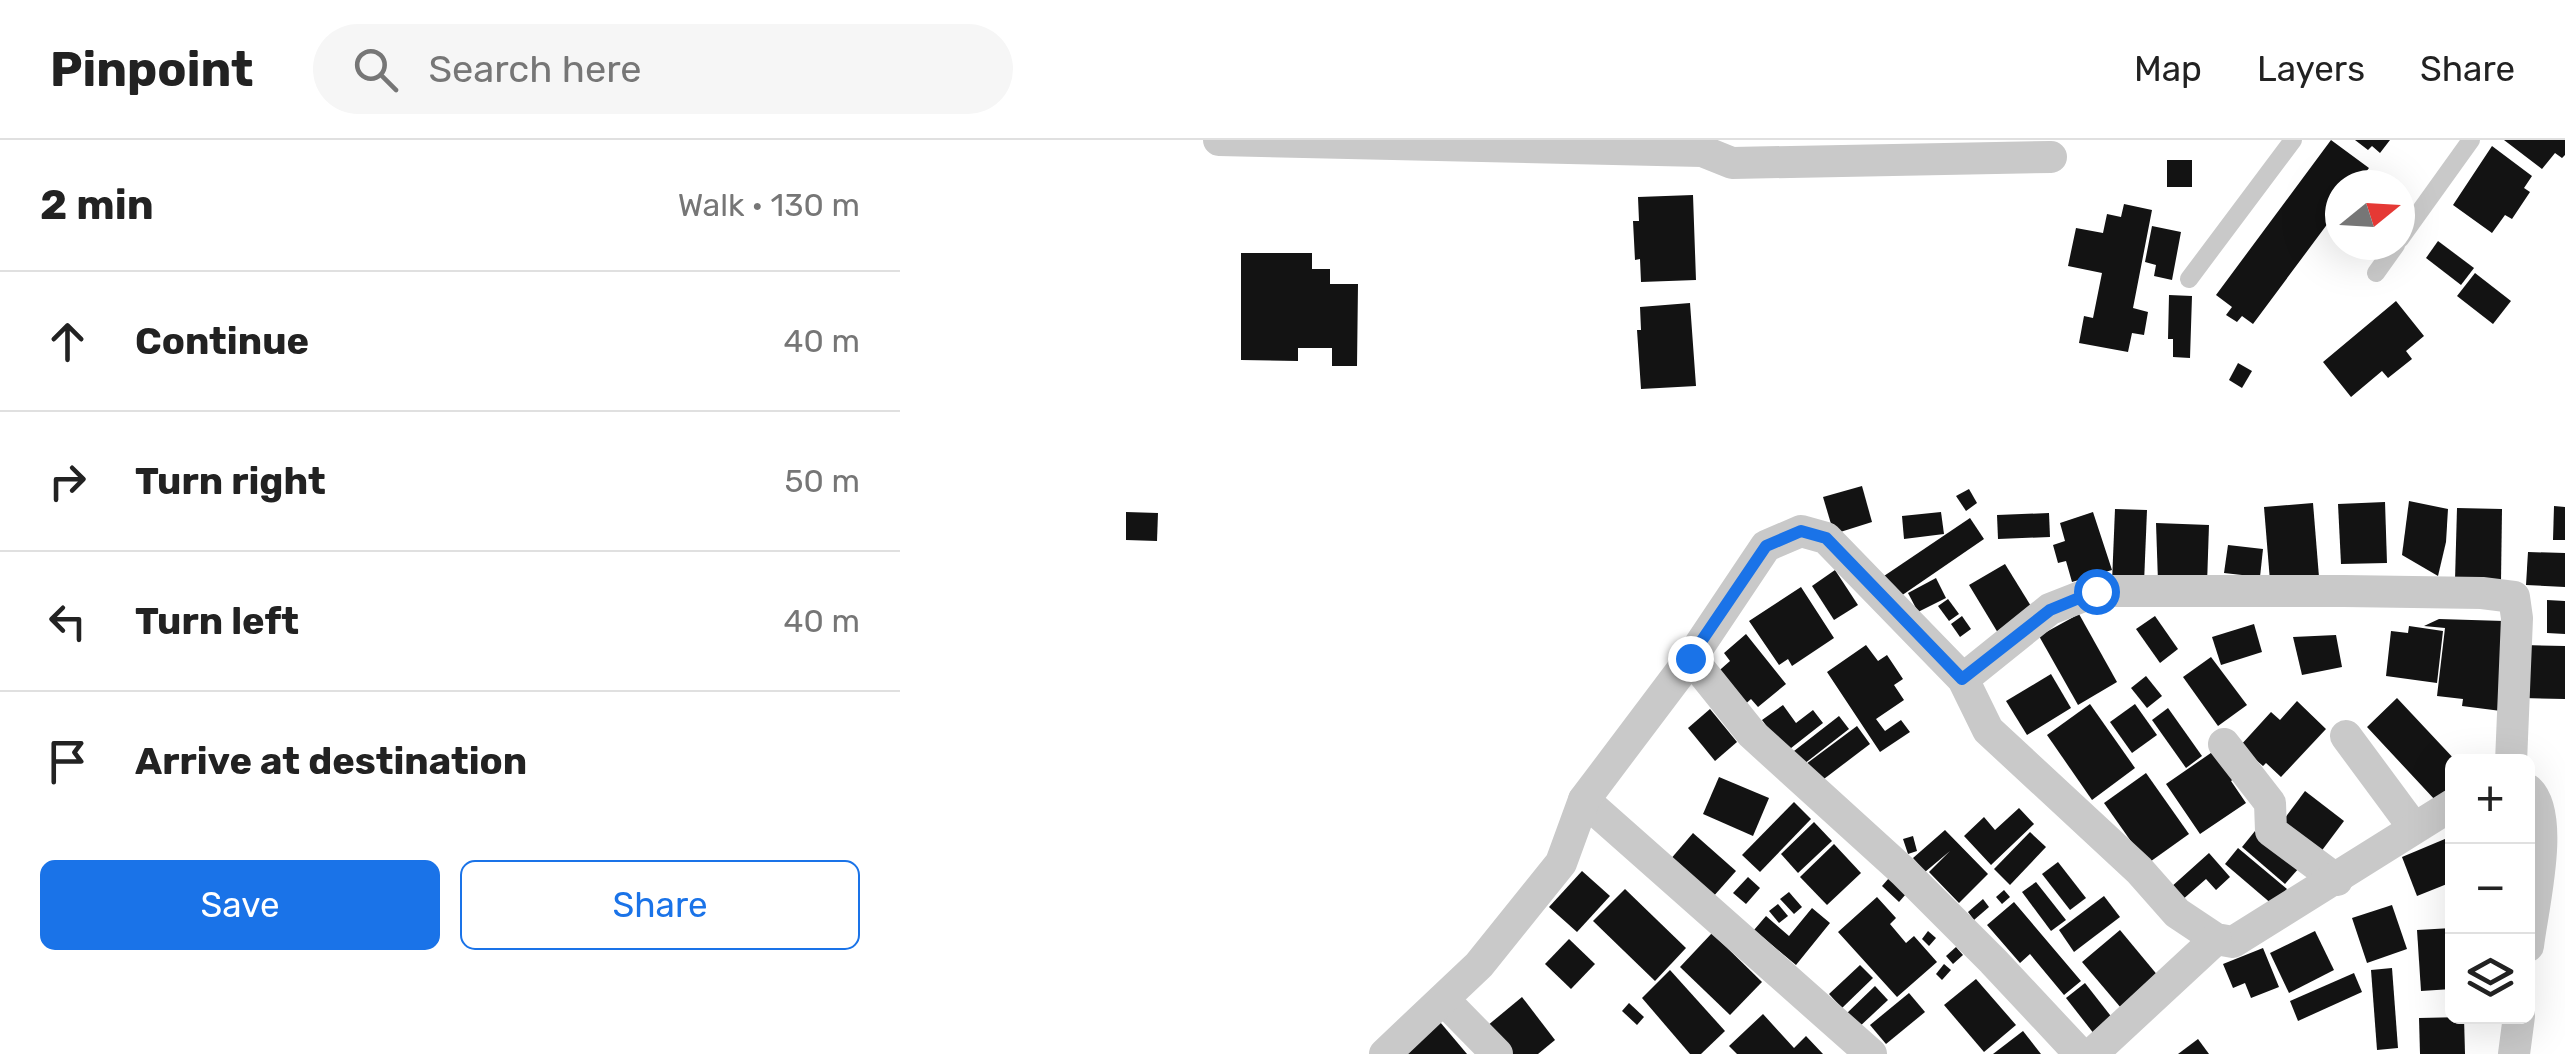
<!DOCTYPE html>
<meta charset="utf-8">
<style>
body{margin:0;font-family:Rubik,sans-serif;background:#f6f6f6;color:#222}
.controls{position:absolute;right:30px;bottom:30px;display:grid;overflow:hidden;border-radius:15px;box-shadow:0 10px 40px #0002}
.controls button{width:90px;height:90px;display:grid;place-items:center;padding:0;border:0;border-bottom:2px solid #e0e0e0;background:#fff;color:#222;font:50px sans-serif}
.compass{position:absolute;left:1425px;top:30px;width:90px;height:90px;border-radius:50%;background:#fff;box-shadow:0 10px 40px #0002;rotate:72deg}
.stop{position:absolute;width:30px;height:30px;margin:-22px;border:8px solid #1a73e8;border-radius:50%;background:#fff}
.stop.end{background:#1a73e8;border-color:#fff;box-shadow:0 2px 10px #0008}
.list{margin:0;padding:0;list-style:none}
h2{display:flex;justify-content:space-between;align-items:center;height:130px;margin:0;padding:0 40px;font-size:42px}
h2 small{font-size:32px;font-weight:400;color:#767676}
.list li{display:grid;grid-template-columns:65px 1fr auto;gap:30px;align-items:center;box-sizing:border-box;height:140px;padding:0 40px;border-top:2px solid #e0e0e0}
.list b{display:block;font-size:38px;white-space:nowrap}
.list em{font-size:32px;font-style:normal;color:#767676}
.actions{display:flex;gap:20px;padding:30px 40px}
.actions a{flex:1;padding:22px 0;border:2px solid #1a73e8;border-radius:15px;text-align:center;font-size:35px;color:#1a73e8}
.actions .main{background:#1a73e8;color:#fff}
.icon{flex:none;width:55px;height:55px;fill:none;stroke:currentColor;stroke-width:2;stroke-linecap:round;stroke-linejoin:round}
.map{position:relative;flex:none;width:1665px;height:914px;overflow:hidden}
header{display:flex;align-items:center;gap:60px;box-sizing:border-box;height:140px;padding:0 50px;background:#fff;border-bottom:2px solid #e0e0e0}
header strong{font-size:48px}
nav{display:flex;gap:55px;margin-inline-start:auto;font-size:35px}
.search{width:700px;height:90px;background:#f6f6f6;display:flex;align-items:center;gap:25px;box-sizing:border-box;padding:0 35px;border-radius:55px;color:#767676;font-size:38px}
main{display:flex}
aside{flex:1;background:#fff}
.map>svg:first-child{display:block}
.building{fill:#131313}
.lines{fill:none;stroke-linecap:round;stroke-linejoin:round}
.lane{stroke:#c9c9c9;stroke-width:18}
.street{stroke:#c9c9c9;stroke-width:32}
.route{stroke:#1a73e8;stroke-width:12}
</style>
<header>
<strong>Pinpoint</strong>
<div class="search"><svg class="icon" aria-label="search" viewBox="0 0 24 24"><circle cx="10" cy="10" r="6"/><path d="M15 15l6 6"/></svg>Search here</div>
<nav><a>Map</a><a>Layers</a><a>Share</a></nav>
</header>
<main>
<aside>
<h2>2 min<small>Walk · 130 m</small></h2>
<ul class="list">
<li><svg class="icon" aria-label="ahead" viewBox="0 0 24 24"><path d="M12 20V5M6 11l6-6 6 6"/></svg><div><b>Continue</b></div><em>40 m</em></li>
<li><svg class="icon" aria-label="right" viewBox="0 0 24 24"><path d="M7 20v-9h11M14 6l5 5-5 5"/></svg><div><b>Turn right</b></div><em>50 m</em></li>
<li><svg class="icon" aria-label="left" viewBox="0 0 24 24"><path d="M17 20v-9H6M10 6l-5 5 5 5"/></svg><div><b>Turn left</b></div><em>40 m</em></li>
<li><svg class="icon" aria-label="arrive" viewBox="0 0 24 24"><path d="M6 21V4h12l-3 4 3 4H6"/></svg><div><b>Arrive at destination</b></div></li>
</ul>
<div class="actions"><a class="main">Save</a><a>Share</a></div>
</aside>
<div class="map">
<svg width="1665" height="914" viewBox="0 0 1665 914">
<rect width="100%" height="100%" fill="#fff"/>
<!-- building -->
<g class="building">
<path d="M1431 0 1469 28 1456 45H1440V67L1353 184 1342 176 1337 182 1326 175 1332 167 1316 155Z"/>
<path d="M1455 0H1490L1480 13 1472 6 1468 10Z"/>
<path d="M1604 0H1665V15L1662 18 1655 13 1642 29Z"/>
<path d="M1592 6 1632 36 1624 48 1630 52 1612 79 1605 75 1592 93 1553 65Z"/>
<rect x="1267" y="20" width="25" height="27"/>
<path d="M793 55 796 140 741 142 740 119 735 120 733 81H739L738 57Z"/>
<path d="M1224 64 1252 70 1233 168 1248 172 1244 195 1232 193 1228 212 1179 203 1184 176 1193 178 1202 133 1168 126 1176 88 1203 93 1207 74 1221 77Z"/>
<path d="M1252 86 1281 92 1272 140 1254 136 1256 125 1245 122Z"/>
<path d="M1538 101 1574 128 1561 145 1526 118Z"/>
<path d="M341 113H412V129H430V144H458L457 226H432V208H398V221L341 220Z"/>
<path d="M1575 133 1611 161 1593 184 1557 156Z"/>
<path d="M1269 155 1292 156 1290 218 1273 217V199H1268Z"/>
<path d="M1496 161 1524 196 1506 211 1512 219 1488 238 1482 231 1451 257 1423 222Z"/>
<path d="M790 163 796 246 741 249 737 190H741L740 167Z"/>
<path d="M1338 223 1352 231 1342 248 1329 240Z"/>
<path d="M962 346 972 382 934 394 923 357Z"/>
<path d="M1069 349 1077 363 1066 371 1056 356Z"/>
<path d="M1509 361 1548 369 1546 402 1538 436 1502 415Z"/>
<path d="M1485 362 1487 423 1441 424 1438 364Z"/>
<path d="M1413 363 1419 437 1370 441 1364 367Z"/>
<path d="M1654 366 1665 367V400H1653Z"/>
<path d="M1557 368 1602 369 1601 441 1555 440Z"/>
<path d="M1215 369 1247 370 1244 443 1212 442Z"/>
<path d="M226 372 258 373 257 401 226 400Z"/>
<path d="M1041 372 1044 394 1004 399 1002 376Z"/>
<path d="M1193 372 1212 430 1172 442 1166 421 1158 423 1153 405 1165 401 1160 383Z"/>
<path d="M1149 373 1150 397 1098 399 1097 375Z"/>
<path d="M1070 378 1084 399 998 458 984 436Z"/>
<path d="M1256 383 1309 385 1307 444 1258 442Z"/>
<path d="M1328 405 1363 409 1360 437 1324 433Z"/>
<path d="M1628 412 1665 413V447L1626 445Z"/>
<path d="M1105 424 1134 471 1098 493 1069 445Z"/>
<path d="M935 430 958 465 934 480 912 446Z"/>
<path d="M1036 438 1046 458 1018 472 1008 453Z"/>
<path d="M901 447 934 498 892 526 888 519 879 525 849 481Z"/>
<path d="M1048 459 1059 474 1049 481 1038 466Z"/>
<path d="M1647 460 1665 461V494L1647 493Z"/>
<path d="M1179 474 1217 542 1178 565 1139 496Z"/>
<path d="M1062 476 1071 489 1060 497 1051 484Z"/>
<path d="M1255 476 1278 509 1260 523 1236 489Z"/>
<path d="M1539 479 1604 481 1601 571 1562 566 1563 559 1537 556 1545 488 1524 486Z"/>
<path d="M1354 484 1362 512 1321 525 1312 497Z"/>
<path d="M1509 486 1543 491 1537 543 1486 536 1491 491 1508 493Z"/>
<path d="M846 494 886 544 858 567 851 559 840 569 813 536 830 521 824 513Z"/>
<path d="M1436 495 1442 527 1402 535 1393 497Z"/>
<path d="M966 505 978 521 987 515 1003 539 994 545 1004 560 976 579 985 591 1001 580 1010 592 980 612 927 532Z"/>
<path d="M1623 505 1665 506V559L1622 558Z"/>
<path d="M1311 517 1347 565 1318 586 1283 537Z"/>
<path d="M1151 534 1171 568 1127 595 1106 561Z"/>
<path d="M1246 536 1262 556 1247 568 1231 548Z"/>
<path d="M1497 558 1557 622H1552V645L1536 661 1467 587Z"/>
<path d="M1397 561 1426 589 1381 637 1366 623 1363 626 1340 606 1371 572 1380 580Z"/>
<path d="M1190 564 1235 628 1192 660 1147 595Z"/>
<path d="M1235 564 1257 595 1232 613 1210 582Z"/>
<path d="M883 565 896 583 913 570 923 583 886 612 862 580Z"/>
<path d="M1268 568 1302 616 1286 628 1252 580Z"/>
<path d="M810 569 837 602 815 621 788 588Z"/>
<path d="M939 576 949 589 895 631 885 618Z"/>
<path d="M957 586 970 604 916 645 902 627Z"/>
<path d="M1321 606 1340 634 1331 641 1346 663 1300 694 1266 644Z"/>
<path d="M1246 633 1289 694 1247 724 1204 663Z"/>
<path d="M819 637 869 658 853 696 803 674Z"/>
<path d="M1405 651 1444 681 1420 713 1382 682Z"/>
<path d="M894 662 911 679 860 732 842 715Z"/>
<path d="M1119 668 1134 684 1091 725 1064 696 1084 677 1095 690Z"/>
<path d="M914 682 932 701 898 733 881 714Z"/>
<path d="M1045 690 1088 734 1059 763 1029 732 1050 711 1025 732 1013 718Z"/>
<path d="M1355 691 1399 728 1385 744 1342 707Z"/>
<path d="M1130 692 1146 707 1110 745 1094 729Z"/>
<path d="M793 693 836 731 812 758 769 721Z"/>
<path d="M1013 696 1017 711 1008 714 1003 699Z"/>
<path d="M1552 696V742L1517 756 1502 717Z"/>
<path d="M934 704 961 733 927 765 900 737Z"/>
<path d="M1338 708 1387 749 1373 765 1325 724Z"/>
<path d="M1309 713 1330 737 1316 750 1306 739 1281 761 1270 748Z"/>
<path d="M1158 722 1186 758 1170 770 1142 734Z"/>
<path d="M682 731 710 756 677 792 649 767Z"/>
<path d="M848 737 860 748 846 764 833 753Z"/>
<path d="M989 738 1006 754 999 762 982 746Z"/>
<path d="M1136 742 1166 780 1151 791 1122 752Z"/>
<path d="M725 749 786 808 755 841 693 781Z"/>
<path d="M1104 750 1110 757 1102 764 1096 757Z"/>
<path d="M889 752 902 767 894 774 880 759Z"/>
<path d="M1204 756 1220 777 1174 812 1159 790Z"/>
<path d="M977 757 996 778 990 784 1006 803 1014 796 1037 822 997 857 938 792Z"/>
<path d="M1083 759 1089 767 1074 780 1068 772Z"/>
<path d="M1114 762 1181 841 1164 855 1130 814 1120 823 1087 785Z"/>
<path d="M878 764 888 776 879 783 869 771Z"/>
<path d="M1492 765 1507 809 1467 823 1452 778Z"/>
<path d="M912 768 930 783 896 825 854 790 866 776 889 796Z"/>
<path d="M1552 788V849L1521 851 1517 790Z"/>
<path d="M1220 790 1264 843 1227 875 1182 822Z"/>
<path d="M1028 791 1036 798 1029 806 1022 799Z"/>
<path d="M1415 791 1434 830 1389 853 1370 813Z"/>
<path d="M812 793 862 842 830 875 780 827Z"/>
<path d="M669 799 695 824 671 849 645 824Z"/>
<path d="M1056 807 1063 815 1053 824 1046 816Z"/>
<path d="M1363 808 1379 847 1351 858 1345 843 1333 848 1323 824Z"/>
<path d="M1044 824 1051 830 1042 840 1036 834Z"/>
<path d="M960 825 973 838 942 868 929 854Z"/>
<path d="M1492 828 1498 908 1477 910 1471 830Z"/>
<path d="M770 830 825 891 801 914H790L742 858Z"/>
<path d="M1454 833 1462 852 1398 881 1390 861Z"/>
<path d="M1076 839 1116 885 1084 912 1044 865Z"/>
<path d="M1185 843 1217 884 1198 899 1166 858Z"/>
<path d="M975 846 988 860 958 888 945 875Z"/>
<path d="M1009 853 1025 872 986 904 970 885Z"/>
<path d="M622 857 655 900 638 914H609L587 886Z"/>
<path d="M729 863 744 877 737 885 722 871Z"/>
<path d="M863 874 894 908 906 896 923 914H837L829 906Z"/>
<path d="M1564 877 1565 914H1520L1519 878Z"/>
<path d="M540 882 567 914H502Z"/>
<path d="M1123 891 1141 914H1093Z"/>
<path d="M1298 899 1309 914H1278Z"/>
</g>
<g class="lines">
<!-- lane -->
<g class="lane">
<path d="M1500 99 1571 0"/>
<path d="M1476 133 1496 105"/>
<path d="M1289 139 1393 0"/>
</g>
<!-- street -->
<g class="street">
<path d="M319 0 802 11 832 23 1151 17"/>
<path d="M791 518 852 594 1004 732 1093 821 1180 914"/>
<path d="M1063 539 1150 469 1196 451H1444L1582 453 1614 457 1617 478 1611 622"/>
<path d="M1446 596 1514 688"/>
<path d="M1324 604 1370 663 1371 691 1437 740"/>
<path d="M1628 650C1656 675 1632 770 1628 806"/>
<path d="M684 660 971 914"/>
<path d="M544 860 597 914"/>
<path d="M485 914 579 825 661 723 684 660 791 518 866 406 901 391 926 398 1063 539 1088 590 1239 730 1277 773 1316 799 1333 802 1552 665"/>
<path d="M1192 914 1316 799"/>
<path d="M1614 914 1619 876"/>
</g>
</g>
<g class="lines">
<!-- route -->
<path class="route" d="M790 518 866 406 901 391 926 398 1062 539 1150 470 1196 451"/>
</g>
</svg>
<div class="controls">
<button>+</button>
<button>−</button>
<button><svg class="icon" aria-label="layers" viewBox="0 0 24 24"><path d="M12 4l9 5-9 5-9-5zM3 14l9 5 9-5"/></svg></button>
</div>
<svg class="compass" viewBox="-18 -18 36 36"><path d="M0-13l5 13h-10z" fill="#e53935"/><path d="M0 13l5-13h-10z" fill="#767676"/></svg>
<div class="stop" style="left:1196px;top:451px"></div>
<div class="stop end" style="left:790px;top:518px"></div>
</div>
</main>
